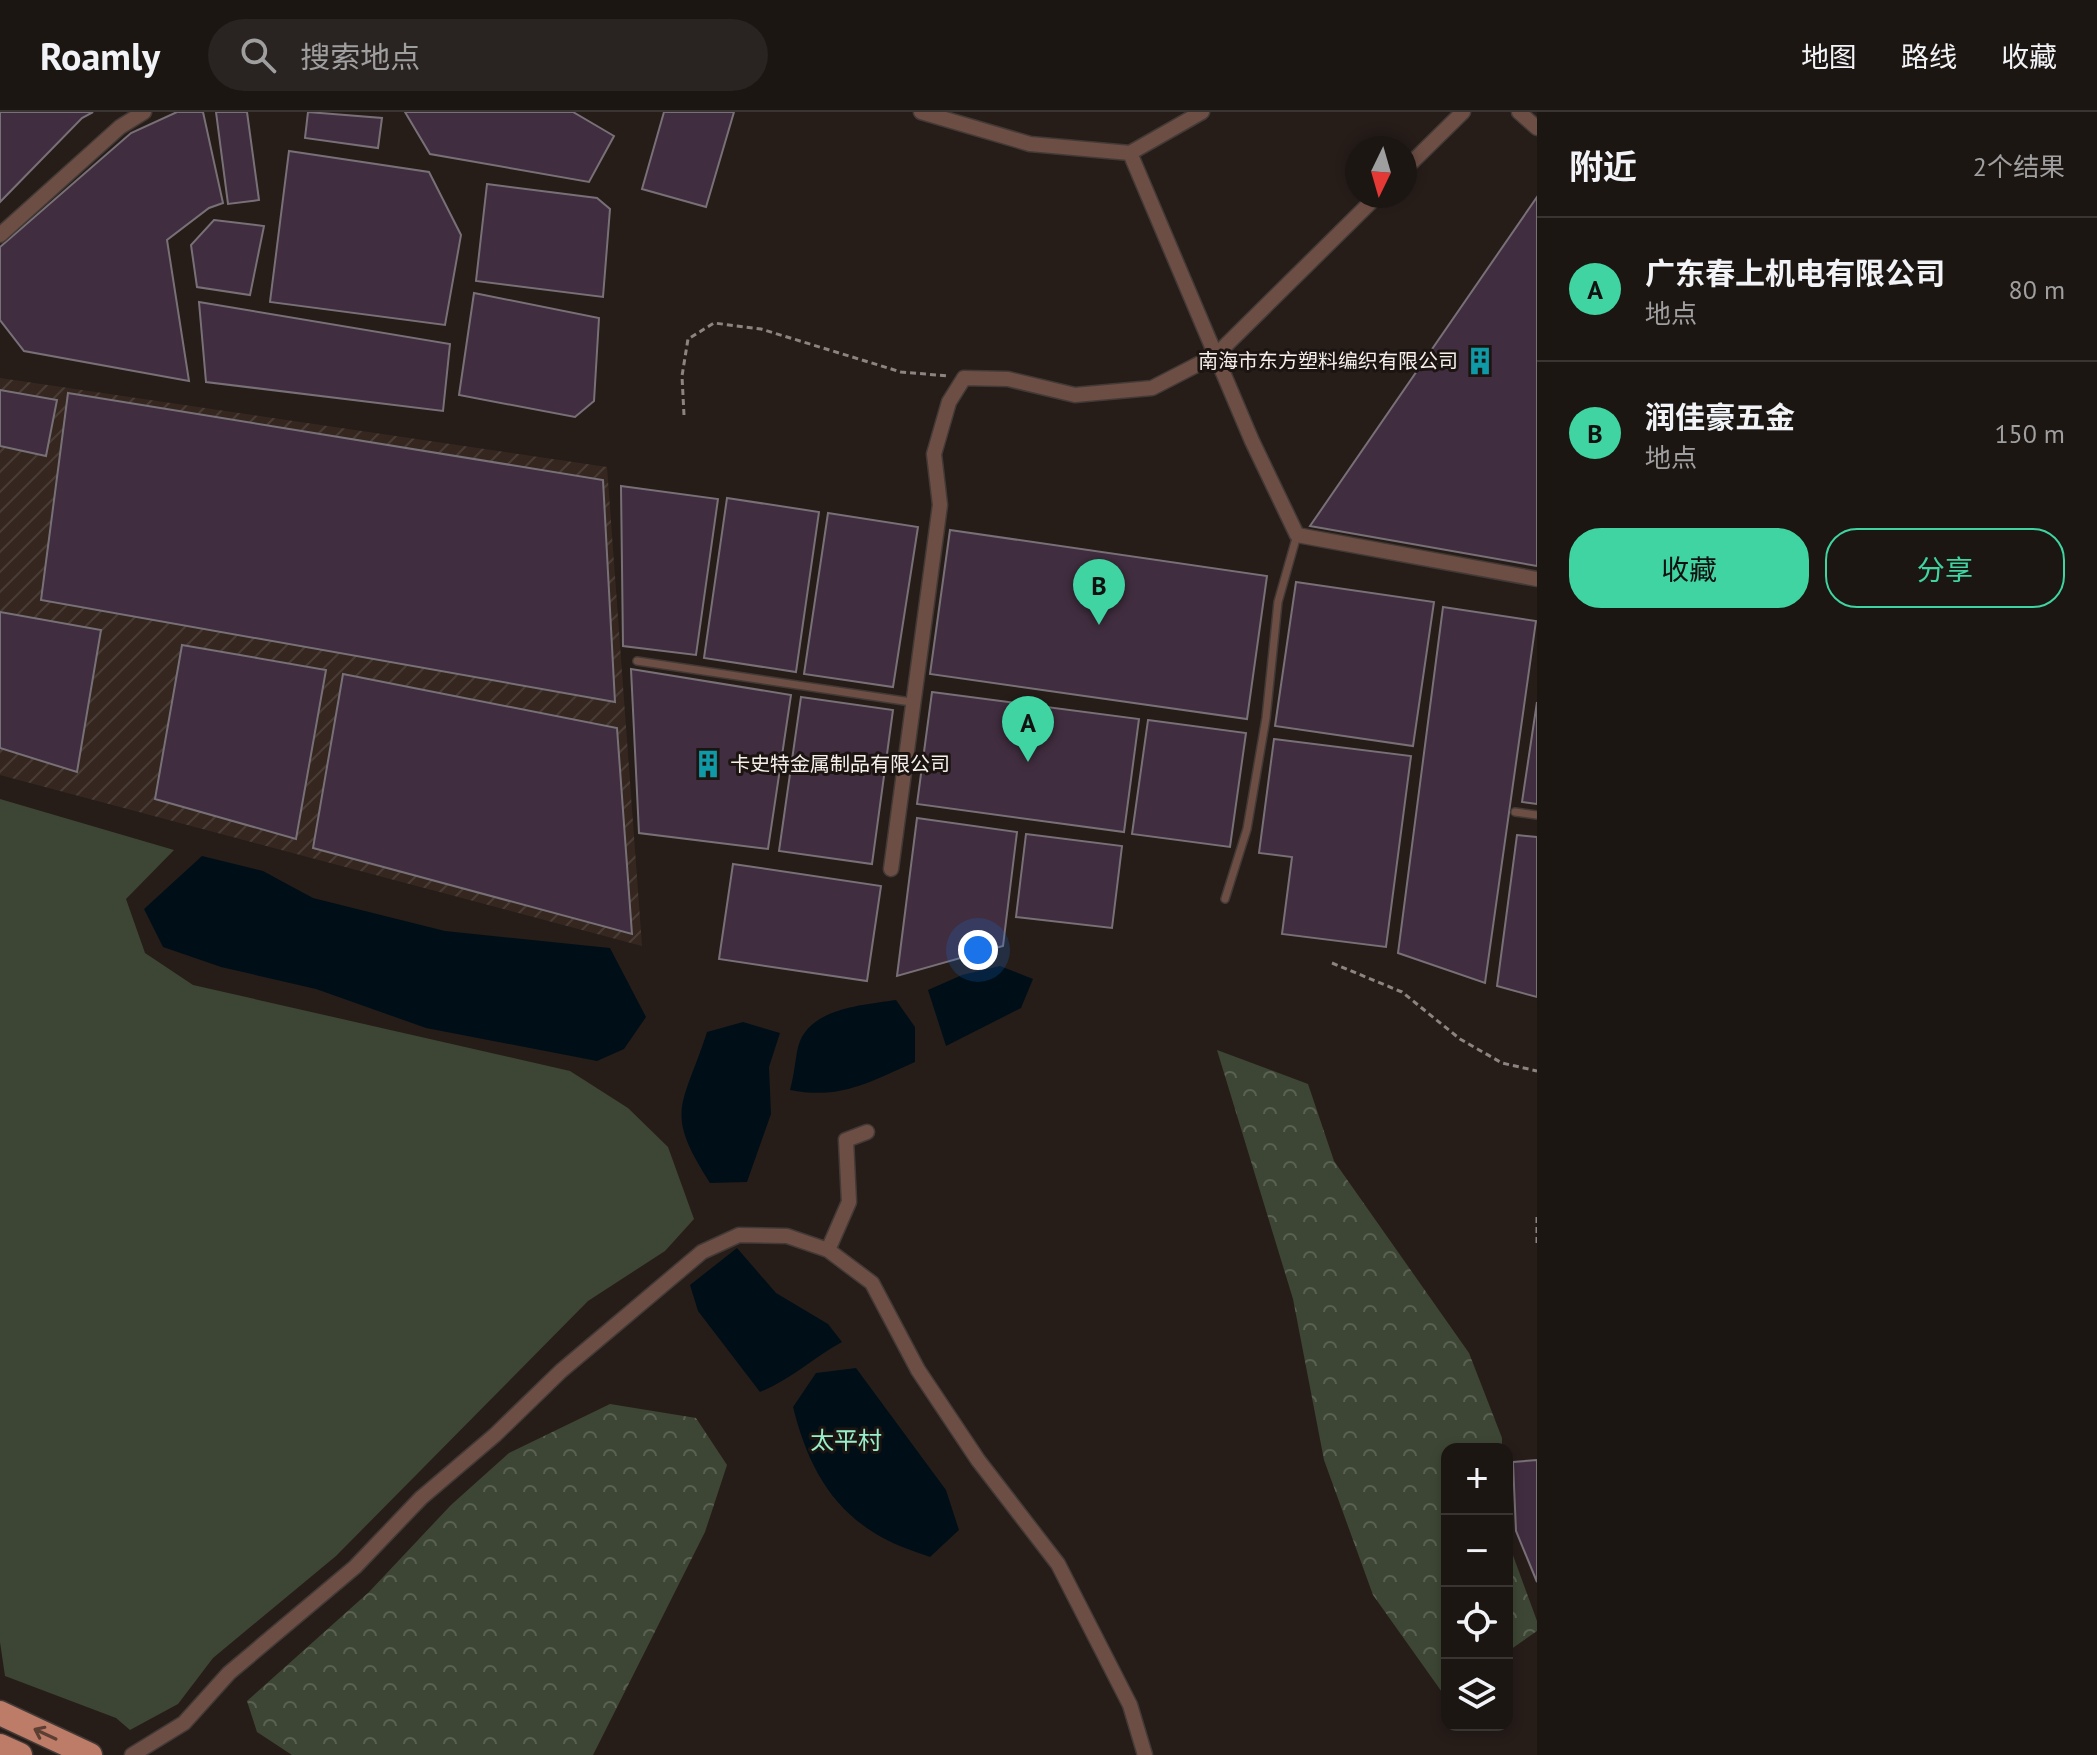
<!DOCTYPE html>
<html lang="zh">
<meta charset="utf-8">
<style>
body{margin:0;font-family:"PT Sans","Noto Sans SC",sans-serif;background:#292321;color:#f1f3f6}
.controls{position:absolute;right:24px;bottom:24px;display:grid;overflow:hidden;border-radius:16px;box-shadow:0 4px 12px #0003}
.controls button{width:72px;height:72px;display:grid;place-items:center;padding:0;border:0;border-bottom:2px solid #3a3533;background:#1c1613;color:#f1f3f6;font:40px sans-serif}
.compass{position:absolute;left:1345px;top:24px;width:72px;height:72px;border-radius:50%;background:#1c1613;box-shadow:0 4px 12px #0003;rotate:185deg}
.you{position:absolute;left:978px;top:838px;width:28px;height:28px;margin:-20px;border:6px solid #fff;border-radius:50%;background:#1a73e8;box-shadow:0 0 0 12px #1a73e833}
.badge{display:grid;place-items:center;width:52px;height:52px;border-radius:50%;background:#3fd4a2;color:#111;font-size:26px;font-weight:700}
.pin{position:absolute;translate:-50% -66px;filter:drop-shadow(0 2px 4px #0008)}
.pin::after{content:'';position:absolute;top:42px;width:28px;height:24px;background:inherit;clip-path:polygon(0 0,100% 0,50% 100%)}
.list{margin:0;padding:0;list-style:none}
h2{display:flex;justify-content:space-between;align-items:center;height:104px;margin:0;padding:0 32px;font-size:34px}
h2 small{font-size:26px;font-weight:400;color:#a09fa0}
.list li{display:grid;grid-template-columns:52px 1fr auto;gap:24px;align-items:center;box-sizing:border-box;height:144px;padding:0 32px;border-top:2px solid #3a3533}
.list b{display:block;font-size:30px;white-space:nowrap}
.list p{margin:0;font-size:26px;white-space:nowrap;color:#a09fa0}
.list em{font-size:26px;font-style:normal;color:#a09fa0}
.actions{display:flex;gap:16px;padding:24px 32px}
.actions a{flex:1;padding:18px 0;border:2px solid #3fd4a2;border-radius:32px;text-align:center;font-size:28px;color:#3fd4a2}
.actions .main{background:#3fd4a2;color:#111}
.icon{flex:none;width:44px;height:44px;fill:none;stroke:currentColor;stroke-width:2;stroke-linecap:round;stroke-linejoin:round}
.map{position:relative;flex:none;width:1537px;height:1643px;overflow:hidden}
header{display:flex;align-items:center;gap:48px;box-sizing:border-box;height:112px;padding:0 40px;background:#1c1613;border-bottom:2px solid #3a3533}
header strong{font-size:38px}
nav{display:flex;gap:44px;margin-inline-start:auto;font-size:28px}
.search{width:560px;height:72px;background:#292321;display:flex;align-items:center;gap:20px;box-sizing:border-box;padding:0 28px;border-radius:44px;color:#a09fa0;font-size:30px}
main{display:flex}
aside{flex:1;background:#1c1613}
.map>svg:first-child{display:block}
.industrial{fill:url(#industrial-furrows)}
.green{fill:#3d4634}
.forest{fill:url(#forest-crowns)}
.water{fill:#000f17}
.building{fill:#402d3f;stroke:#787077;stroke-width:2}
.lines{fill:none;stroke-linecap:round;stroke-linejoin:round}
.lane-casing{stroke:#433a37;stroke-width:10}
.street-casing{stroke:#433a37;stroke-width:17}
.primary-casing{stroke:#433a37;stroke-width:27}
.path{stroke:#8c8481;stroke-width:3;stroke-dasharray:6 4;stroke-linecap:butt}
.lane{stroke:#6d4e44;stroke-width:7}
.street{stroke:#6d4e44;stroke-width:14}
.primary{stroke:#bc7c67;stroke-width:24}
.oneway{stroke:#5c3e33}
.labels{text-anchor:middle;stroke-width:6;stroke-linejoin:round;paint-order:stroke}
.poi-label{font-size:20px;fill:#f5efec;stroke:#1c1410;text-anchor:end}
.quarter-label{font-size:24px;fill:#96eeca;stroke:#1c1410}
</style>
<header>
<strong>Roamly</strong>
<div class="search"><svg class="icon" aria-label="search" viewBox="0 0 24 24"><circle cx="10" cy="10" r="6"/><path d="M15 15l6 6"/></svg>搜索地点</div>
<nav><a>地图</a><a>路线</a><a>收藏</a></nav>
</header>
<main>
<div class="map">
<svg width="1537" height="1643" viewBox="0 0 1537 1643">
<defs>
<pattern id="industrial-furrows" width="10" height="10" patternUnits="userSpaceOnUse" patternTransform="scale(2)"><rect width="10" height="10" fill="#352720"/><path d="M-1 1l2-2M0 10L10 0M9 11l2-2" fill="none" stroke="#493c36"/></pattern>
<pattern id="forest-crowns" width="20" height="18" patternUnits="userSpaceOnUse" patternTransform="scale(2)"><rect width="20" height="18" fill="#3d4634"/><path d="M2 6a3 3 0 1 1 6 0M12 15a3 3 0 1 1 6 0" fill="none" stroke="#5a6152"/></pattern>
</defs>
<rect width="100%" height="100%" fill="#261d19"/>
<!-- industrial -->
<path class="industrial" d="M0 266 607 355 642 834 0 663Z"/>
<!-- green -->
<path class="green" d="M0 687 174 738 126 787 145 841 193 873 570 959 628 996 668 1035 694 1107 665 1139 588 1189 336 1444 213 1546 178 1592 130 1618 116 1606 5 1564 0 1530Z"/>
<!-- forest -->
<g class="forest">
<path d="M1217 938 1308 972 1334 1049 1469 1241 1502 1326V1337H1447L1444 1583 1373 1483 1324 1348 1293 1187Z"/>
<path d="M610 1292 696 1306 727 1353 705 1420 593 1643H292L257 1620 247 1589 369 1480 451 1393 509 1341Z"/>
<path d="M1507 1427 1537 1509V1519L1507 1540Z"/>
</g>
<!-- water -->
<g class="water">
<path d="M202 744 263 759 313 786 445 819 610 836 646 905 624 937 597 949 426 916 316 877 221 855 163 835 144 797Z"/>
<path d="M1000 854 1033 867 1021 896 946 934 928 878 962 863Z"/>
<path d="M896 888 915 915V950C870 970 840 988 790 978 794 964 795 949 798 935 808 896 863 893 896 888Z"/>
<path d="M743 910 780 921 769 955 771 1002 747 1070 710 1071C663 998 683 995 707 920Z"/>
<path d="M737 1136 776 1181 828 1212 842 1230C813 1246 790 1268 760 1280L698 1199 690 1173Z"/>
<path d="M856 1256 946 1378 959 1418 930 1445C914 1439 897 1434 883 1426 830 1397 807 1351 793 1295L816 1261Z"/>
</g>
<!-- building -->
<g class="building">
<path d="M0 0H93L82 6 0 90Z"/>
<path d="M177 0H203L223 91 209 96 167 128 189 269 24 239 0 208V135L131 21Z"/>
<path d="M216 0H247L259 88 228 92Z"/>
<path d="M308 0 382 6 378 36 305 26Z"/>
<path d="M405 0H573L614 24 589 70 430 42Z"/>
<path d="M664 0H734L706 95 642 77Z"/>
<path d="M289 39 429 60 461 123 445 213 270 190Z"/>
<path d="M487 72 597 86 610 97 603 185 476 169Z"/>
<path d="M1537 85V454L1310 414Z"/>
<path d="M214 108 264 114 250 183 197 175 191 133Z"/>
<path d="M474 181 599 206 594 289 575 305 459 283Z"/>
<path d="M199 190 450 232 443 299 206 270Z"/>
<path d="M0 278 57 288 46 344 0 334Z"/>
<path d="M68 281 603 368 615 590 41 488Z"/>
<path d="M621 374 718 387 696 543 623 534Z"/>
<path d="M727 386 819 400 796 560 704 546Z"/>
<path d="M828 401 918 415 893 575 804 562Z"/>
<path d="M950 418 1267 464 1247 607 930 562Z"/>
<path d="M1296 470 1434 490 1413 634 1275 614Z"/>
<path d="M1443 495 1536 509 1485 871 1398 841Z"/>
<path d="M0 500 101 518 77 660 0 636Z"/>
<path d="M182 533 326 558 296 727 155 687Z"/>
<path d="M631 557 791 583 768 737 639 721Z"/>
<path d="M343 562 617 616 632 822 313 736Z"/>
<path d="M932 580 1139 607 1124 720 917 692Z"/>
<path d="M801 585 893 598 872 752 779 739Z"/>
<path d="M1537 590V692L1522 690Z"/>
<path d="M1148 608 1246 621 1230 735 1132 722Z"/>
<path d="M1274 627 1411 644 1386 835 1282 822 1292 745 1259 741Z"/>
<path d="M917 706 1017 720 1003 834 897 864Z"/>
<path d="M1026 722 1122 734 1112 816 1016 805Z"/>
<path d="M1517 723 1537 725V885L1497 874Z"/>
<path d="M733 752 881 774 867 869 719 847Z"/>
<path d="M1537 1348V1470L1516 1419 1513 1350Z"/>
</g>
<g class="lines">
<defs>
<g id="lane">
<path d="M637 549 911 590"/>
<path d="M1515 700 1537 703"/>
<path d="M1225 787 1247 717 1266 606 1278 490 1297 423"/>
</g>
<g id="street">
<path d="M921 0 1030 32 1130 41 1252 329 1297 423 1537 467"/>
<path d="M1519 0 1537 16"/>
<path d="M1130 41 1202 0"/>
<path d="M1405 57 1463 0"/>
<path d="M0 123 120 15 144 0"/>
<path d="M891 757 940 393 934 342 949 290 964 266 1008 267 1075 283 1152 276 1216 243 1377 84"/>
<path d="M828 1138 849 1090 846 1028 867 1020"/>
<path d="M132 1643 184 1611 229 1561 355 1455 421 1386 495 1323 561 1259 702 1140 739 1123 787 1124 828 1138 872 1171 918 1258 978 1348 1058 1452 1130 1593 1145 1643"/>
</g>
<g id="primary">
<path d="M0 1601 90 1643"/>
<path d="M0 1634 20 1643"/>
</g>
</defs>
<!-- lane casing -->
<use href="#lane" class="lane-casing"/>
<!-- street casing -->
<use href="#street" class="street-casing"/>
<!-- primary casing -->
<use href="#primary" class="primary-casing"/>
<!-- path -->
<g class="path">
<path d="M684 303 682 264 688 227 714 211 761 217 901 260 949 264"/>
<path d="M1332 851 1402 880 1460 927 1502 951 1537 959"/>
<path d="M1537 1105V1132"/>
</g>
<!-- lane -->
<use href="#lane" class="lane"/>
<!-- street -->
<use href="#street" class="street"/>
<!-- primary -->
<use href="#primary" class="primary"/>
</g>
<!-- one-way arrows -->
<defs><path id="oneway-shaft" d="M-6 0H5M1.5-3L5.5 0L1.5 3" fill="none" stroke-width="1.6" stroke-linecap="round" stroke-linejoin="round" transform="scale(2)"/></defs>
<use class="oneway" href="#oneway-shaft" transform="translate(45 1622) rotate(-155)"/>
<!-- icons -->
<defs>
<symbol id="building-bare" viewBox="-9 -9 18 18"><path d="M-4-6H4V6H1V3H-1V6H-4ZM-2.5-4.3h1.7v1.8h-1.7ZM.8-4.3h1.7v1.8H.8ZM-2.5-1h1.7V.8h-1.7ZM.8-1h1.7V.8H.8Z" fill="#0f9aa8" stroke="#1c1410" stroke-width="2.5" paint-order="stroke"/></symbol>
</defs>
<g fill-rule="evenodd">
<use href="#building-bare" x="1460" y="229" width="40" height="40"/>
<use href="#building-bare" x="688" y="632" width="40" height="40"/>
</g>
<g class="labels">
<!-- poi labels -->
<g class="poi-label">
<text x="1458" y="256">南海市东方塑料编织有限公司</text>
<text x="730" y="659" text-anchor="start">卡史特金属制品有限公司</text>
</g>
<!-- quarter labels -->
<g class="quarter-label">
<text x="846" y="1337">太平村</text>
</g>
</g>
</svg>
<div class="controls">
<button>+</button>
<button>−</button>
<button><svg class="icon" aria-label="locate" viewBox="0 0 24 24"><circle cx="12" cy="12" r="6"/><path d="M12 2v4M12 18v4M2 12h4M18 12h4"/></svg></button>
<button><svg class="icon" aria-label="layers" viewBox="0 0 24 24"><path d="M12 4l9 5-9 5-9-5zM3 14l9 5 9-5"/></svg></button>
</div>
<svg class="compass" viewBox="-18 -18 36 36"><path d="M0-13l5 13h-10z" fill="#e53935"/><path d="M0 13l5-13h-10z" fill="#a09fa0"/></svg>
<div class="you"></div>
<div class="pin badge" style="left:1028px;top:650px">A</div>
<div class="pin badge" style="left:1099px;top:513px">B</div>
</div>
<aside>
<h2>附近<small>2个结果</small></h2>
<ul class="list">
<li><span class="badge">A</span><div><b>广东春上机电有限公司</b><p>地点</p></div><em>80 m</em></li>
<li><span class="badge">B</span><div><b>润佳豪五金</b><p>地点</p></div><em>150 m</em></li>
</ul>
<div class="actions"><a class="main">收藏</a><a>分享</a></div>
</aside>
</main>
